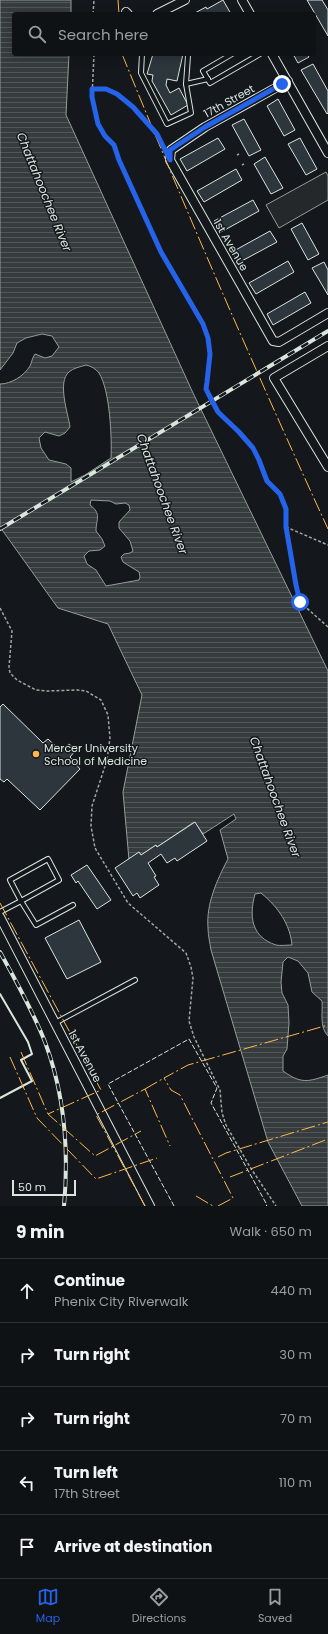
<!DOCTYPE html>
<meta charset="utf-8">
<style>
body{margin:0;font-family:Poppins,sans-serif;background:#181b1e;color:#f1f3f6}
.scale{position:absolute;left:12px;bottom:10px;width:64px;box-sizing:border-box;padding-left:4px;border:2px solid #d8e6dc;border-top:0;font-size:11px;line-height:14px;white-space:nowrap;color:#d8e6dc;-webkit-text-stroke:3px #14181c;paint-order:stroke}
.stop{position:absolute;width:12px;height:12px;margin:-9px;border:3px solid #2563eb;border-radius:50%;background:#fff}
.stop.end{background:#2563eb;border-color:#fff;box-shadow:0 1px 4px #0008}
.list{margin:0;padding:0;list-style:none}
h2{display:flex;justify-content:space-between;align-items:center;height:52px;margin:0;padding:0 16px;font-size:17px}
h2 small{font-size:13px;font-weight:400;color:#9b9ea0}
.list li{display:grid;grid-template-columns:26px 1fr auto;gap:12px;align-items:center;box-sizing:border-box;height:64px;padding:0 16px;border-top:1px solid #2f3234}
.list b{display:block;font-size:15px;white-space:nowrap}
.list p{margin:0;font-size:13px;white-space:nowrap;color:#9b9ea0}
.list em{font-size:13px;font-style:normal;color:#9b9ea0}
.icon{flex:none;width:22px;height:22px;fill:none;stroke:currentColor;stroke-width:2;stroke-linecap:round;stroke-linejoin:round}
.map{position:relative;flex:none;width:328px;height:1206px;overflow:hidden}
.search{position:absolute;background:#0f1215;box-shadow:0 2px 10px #0003;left:12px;right:12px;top:12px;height:44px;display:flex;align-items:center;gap:10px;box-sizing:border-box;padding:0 14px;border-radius:4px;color:#9b9ea0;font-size:15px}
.sheet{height:372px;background:#0f1215}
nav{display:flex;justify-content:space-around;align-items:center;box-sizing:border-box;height:56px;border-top:1px solid #2f3234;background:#0f1215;font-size:11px;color:#9b9ea0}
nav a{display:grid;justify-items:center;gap:2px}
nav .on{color:#2563eb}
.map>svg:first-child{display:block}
.parking{fill:#24282b;stroke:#939e99}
.water{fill:url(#water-rules);stroke:#939e99;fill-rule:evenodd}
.building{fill:#2c363c;stroke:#d8e6dc}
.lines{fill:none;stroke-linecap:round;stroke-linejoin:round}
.service-casing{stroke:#d8e6dc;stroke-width:6}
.minor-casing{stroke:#d8e6dc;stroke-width:10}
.path{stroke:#9da8a2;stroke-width:1.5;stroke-dasharray:3 2;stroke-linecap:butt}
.service{stroke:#14181c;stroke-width:4}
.minor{stroke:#14181c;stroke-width:8}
.rail-casing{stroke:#d8e6dc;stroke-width:4}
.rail{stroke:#14181c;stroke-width:2.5;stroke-dasharray:8;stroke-linecap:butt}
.fence{stroke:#d8e6dc;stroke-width:1;stroke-dasharray:5 2;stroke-linecap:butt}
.wall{stroke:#d8e6dc;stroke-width:2}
.power{stroke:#ffb74d;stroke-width:1;stroke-dasharray:14 3 2 3;stroke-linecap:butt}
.route{stroke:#2563eb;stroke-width:5}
.poi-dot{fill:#ffb74d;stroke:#14181c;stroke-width:1.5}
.labels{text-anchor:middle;stroke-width:3;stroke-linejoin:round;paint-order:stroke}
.street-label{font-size:11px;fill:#d8e6dc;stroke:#14181c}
.poi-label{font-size:11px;fill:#d8e6dc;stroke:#14181c;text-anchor:start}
.water-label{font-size:12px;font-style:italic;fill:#d8e6dc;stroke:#14181c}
</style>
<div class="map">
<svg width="328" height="1206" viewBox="0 0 328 1206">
<defs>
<pattern id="water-rules" width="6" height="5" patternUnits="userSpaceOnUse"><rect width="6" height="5" fill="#363b3e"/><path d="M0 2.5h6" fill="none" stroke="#525759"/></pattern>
</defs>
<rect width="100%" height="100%" fill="#14181c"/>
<!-- parking -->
<path class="parking" d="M326 172 328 176V200L279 228 266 205Z"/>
<!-- water -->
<path class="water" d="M0 0H71V14H14V54H69L66 115 193 393 328 671V1036C319 1027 323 1012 322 1001L312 992 308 973 298 961 288 957 283 962 281 982 282 993 288 1005 289 1023 287 1049 283 1056V1071C301 1084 308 1082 328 1075V1206H302L268 1142 211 950C210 943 208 935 208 928 206 904 217 880 228 859L220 830 236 819 234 814 203 834 194 822 157 847 156 845 141 855 139 852 129 860 123 792 142 695 108 624 58 608 0 527V384C11 384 24 376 30 366 32 362 32 358 35 354L45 358 52 356 59 347 52 336 42 334 26 338 17 343 13 353 0 370ZM86 365C91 366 96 369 99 373 110 390 112 438 111 458L85 475 71 482V468L66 464 49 460 41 448 39 438 45 432 59 436 65 433 70 427C68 413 57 382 69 372 73 368 80 367 86 365ZM91 500 110 501 116 504 125 503 129 505 130 510 119 522V528L130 541 133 551 130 553 124 554 121 557 123 562 139 572 140 577 139 580 106 586 96 570 87 564 84 556 89 551 100 550 105 546 102 539 96 531C96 519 102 514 90 505ZM261 893C278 907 290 924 292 945 287 945 280 946 276 945 251 937 249 916 255 894Z"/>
<!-- building -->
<g class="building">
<path d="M223 0 231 14H193L206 7 207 9Z"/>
<path d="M307 0H322L328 10V36Z"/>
<path d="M153 54H183L177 81 167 79 166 85 170 93 179 88 188 105 171 115 152 81 153 75 147 74Z"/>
<path d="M293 54H307L309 57 298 63Z"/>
<path d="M313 64 328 91V113L327 114 301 70Z"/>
<path d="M278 99 295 130 284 136 267 106Z"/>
<path d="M244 119 261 150 249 156 232 125Z"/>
<path d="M218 138 225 149 187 171 180 159Z"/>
<path d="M300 138 317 169 306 175 288 144Z"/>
<path d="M265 157 283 188 271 194 254 164Z"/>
<path d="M236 169 242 180 204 202 197 191Z"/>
<path d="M253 200 259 211 221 232 214 221Z"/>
<path d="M302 223 319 254 308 260 291 229Z"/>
<path d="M270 231 277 242 238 263 232 252Z"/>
<path d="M288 261 294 272 256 294 249 283Z"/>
<path d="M324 262 328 270V295L312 268Z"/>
<path d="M305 292 311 303 273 325 267 314Z"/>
<path d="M3 704 43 743 48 739 61 751 69 744 76 750 70 757 80 769 40 810 7 779 4 782 0 779V707Z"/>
<path d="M195 822 207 841 177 861 175 858 167 863 161 854 148 863 156 876 154 877 159 885 140 898 137 893 133 896 115 868 139 852 141 855 156 845 157 847Z"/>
<path d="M87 865 111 900 97 909 78 881 76 883 71 875Z"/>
<path d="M79 920 101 962 67 979 45 938Z"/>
</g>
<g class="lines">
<defs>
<g id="service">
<path d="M142 54 141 73 167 124 191 113 186 84"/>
<path d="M232 54 203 71 210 83 260 54"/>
<path d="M188 56 186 84 208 79"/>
<path d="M48 859 59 880 21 901 10 880Z"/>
<path d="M0 912 21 901 36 925 73 905"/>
<path d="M55 1023 135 980"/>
</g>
<g id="minor">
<path d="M242 0 250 14"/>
<path d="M126 12 128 14"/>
<path d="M157 14 185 0"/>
<path d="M272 54 328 153"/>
<path d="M288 81 205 127 171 150 170 160 273 341 279 342 328 313"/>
<path d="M328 346 274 378 328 467"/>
<path d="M0 917 150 1206"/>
</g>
</defs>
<!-- service casing -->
<use href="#service" class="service-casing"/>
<!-- minor casing -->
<use href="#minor" class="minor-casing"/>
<!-- path -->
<g class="path">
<path d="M93 14 94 0"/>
<path d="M94 54 92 97 98 124 105 136 115 145 119 160 161 252 203 324 208 338 210 354 207 382 206 389 218 413 239 432 253 448 259 460 267 481 280 494 286 509V527L296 585 300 602 328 627"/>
<path d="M92 89C96 89 101 88 105 89 126 91 154 130 163 147"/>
<path d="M237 155 239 154"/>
<path d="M242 165 244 164"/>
<path d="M286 527 328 545"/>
<path d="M0 608 12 631 9 667 10 673 17 680 36 690 47 691 77 690 86 691 101 700 108 715 110 738 107 760 92 806 91 826 95 848 128 903 186 953 191 967 193 978 189 1021 194 1037 220 1090 222 1113 226 1125 250 1167 276 1206"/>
</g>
<!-- service -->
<use href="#service" class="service"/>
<!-- minor -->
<use href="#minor" class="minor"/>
<defs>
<g id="rail">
<path d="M0 529 328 331"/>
<path d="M0 952C16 981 33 1011 45 1042 65 1095 69 1150 64 1206"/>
</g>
</defs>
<!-- rail casing -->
<use href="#rail" class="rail-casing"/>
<!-- rail -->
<use href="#rail" class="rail"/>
<!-- fence -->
<path class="fence" d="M174 1206 108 1084 189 1039 217 1088 211 1103 267 1205 266 1206"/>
<!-- wall -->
<path class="wall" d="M0 994 28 1042 32 1054 21 1060 32 1081 0 1098"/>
<!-- power -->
<g class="power">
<path d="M118 0 119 14"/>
<path d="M122 54C187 214 256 372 328 529"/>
<path d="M0 903 101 1090 48 1114"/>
<path d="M21 1052 48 1114 95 1156 141 1131"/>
<path d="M10 1057 37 1118 96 1179 157 1158"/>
<path d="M145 1089 164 1078"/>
<path d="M218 1157 226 1153 328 1122"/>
<path d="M230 1177 328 1139"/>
<path d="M196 1196 213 1206"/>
<path d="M145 1206 96 1115 145 1089 170 1146"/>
<path d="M218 1206 233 1198 180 1095 171 1090 164 1078 188 1065 328 1025"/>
</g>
</g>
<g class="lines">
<!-- route -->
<path class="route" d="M282 84 205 127 170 150V160L157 134 133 107 117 94 106 89H92V97L98 124 105 136 114 145 119 160 161 252 203 324 208 338 210 354 207 382 206 389 209 395 218 412 239 432 253 448 259 460 267 481 280 494 286 509V527L296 585 300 602"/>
</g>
<!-- markers -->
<circle class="poi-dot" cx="36" cy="754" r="4"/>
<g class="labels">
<!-- street labels -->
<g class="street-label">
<text transform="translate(229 101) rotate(-29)" y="4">17th Street</text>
<text transform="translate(231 245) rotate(60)" y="4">1st Avenue</text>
<text transform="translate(85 1056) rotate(62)" y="4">1st Avenue</text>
</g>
<!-- poi labels -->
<g class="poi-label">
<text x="44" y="752">Mercer University<tspan x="44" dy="13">School of Medicine</tspan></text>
</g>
<!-- water labels -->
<g class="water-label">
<text transform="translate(44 192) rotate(68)" y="4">Chattahoochee River</text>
<text transform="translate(162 494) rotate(70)" y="4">Chattahoochee River</text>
<text transform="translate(275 797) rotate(70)" y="4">Chattahoochee River</text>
</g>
</g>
</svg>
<div class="scale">50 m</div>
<div class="stop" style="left:300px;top:602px"></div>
<div class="stop end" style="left:282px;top:84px"></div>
<div class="search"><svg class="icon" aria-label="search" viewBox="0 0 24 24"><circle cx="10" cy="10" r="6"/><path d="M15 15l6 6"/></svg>Search here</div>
</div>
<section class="sheet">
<h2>9 min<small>Walk · 650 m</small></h2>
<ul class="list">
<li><svg class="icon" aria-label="ahead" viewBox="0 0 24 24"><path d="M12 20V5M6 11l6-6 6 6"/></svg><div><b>Continue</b><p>Phenix City Riverwalk</p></div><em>440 m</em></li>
<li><svg class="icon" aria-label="right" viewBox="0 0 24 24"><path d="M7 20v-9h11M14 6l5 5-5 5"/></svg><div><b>Turn right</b></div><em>30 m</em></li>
<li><svg class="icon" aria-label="right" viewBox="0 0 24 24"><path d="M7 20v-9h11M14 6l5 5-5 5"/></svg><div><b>Turn right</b></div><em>70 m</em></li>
<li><svg class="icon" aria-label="left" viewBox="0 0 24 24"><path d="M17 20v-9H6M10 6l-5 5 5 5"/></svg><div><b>Turn left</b><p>17th Street</p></div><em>110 m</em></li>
<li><svg class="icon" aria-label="arrive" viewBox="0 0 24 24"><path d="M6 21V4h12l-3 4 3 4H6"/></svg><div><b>Arrive at destination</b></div></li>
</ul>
</section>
<nav>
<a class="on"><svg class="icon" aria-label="map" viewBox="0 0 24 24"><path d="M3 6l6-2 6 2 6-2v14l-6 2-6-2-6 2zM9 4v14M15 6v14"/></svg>Map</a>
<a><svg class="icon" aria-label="directions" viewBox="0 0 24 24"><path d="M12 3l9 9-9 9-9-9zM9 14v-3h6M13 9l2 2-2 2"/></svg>Directions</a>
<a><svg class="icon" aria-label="saved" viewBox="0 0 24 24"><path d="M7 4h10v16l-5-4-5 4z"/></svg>Saved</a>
</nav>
